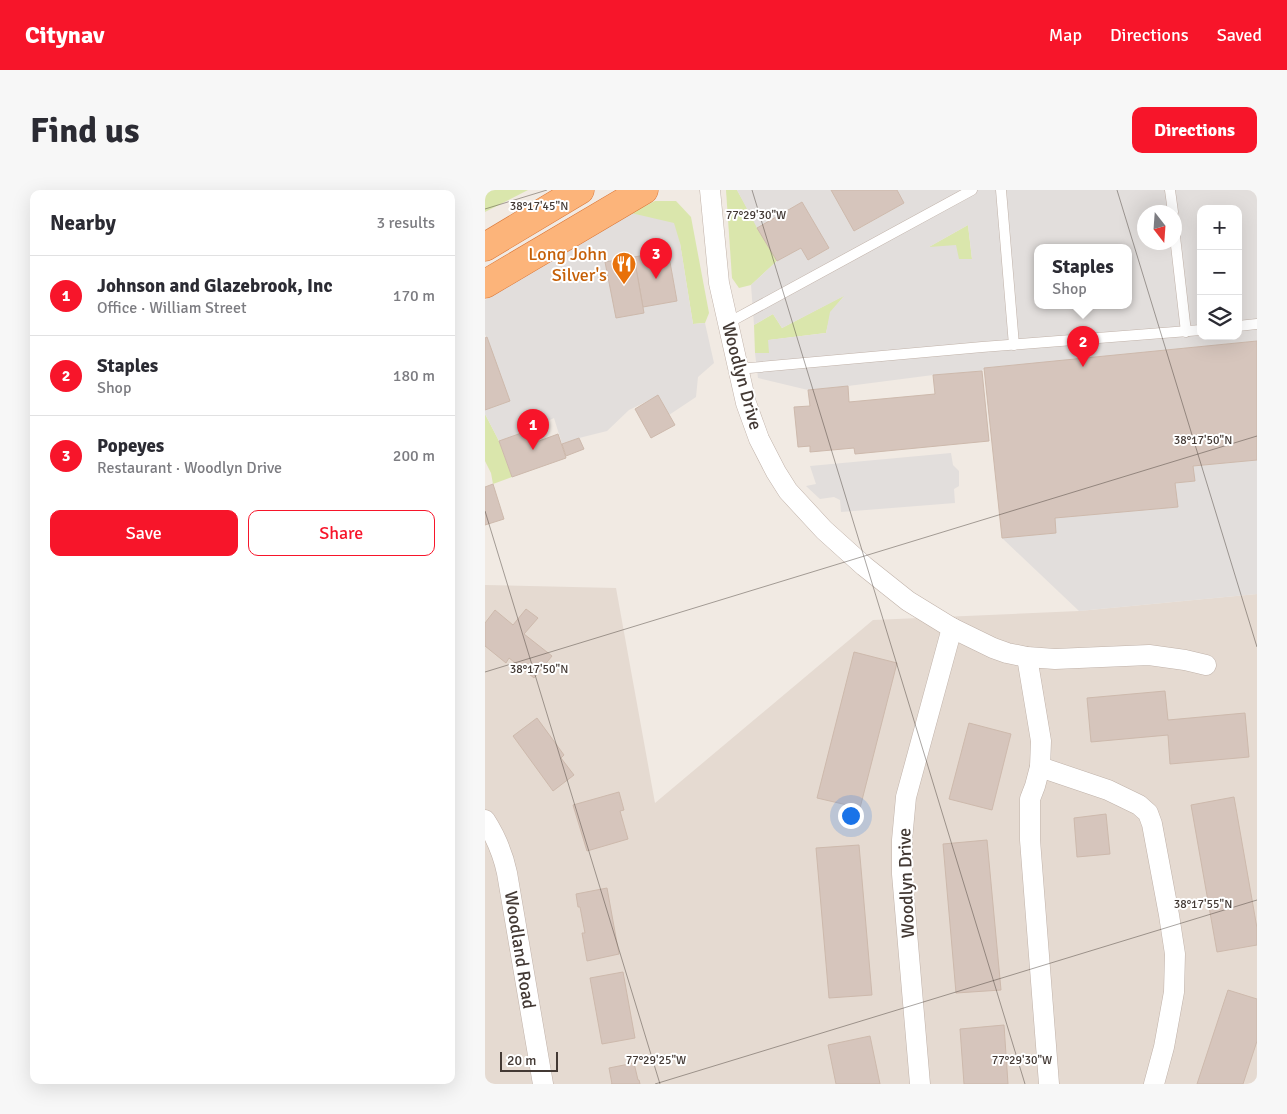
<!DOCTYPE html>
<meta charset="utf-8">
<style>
body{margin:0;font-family:Signika,sans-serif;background:#f7f7f7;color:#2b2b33}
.controls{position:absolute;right:15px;top:15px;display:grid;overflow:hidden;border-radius:10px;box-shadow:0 5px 20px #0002}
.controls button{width:45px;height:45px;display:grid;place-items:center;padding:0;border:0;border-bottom:1px solid #e1e1e2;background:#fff;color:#2b2b33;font:25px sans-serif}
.compass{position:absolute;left:652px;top:15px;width:45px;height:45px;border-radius:50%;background:#fff;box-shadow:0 5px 20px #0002;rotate:163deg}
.scale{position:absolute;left:15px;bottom:12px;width:58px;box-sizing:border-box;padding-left:5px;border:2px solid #433934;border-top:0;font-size:14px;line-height:18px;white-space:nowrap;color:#433934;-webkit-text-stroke:4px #fff;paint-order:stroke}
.you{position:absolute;left:365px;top:625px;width:18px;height:18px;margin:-12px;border:4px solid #fff;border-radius:50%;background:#1a73e8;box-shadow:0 0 0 8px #1a73e833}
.badge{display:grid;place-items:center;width:32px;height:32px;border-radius:50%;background:#f7152a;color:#fff;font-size:16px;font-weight:700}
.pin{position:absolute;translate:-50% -41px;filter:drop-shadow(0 1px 2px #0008)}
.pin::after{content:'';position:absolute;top:26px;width:18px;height:15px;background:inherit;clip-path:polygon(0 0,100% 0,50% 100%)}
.popup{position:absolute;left:549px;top:54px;width:98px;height:65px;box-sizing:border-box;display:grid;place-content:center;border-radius:10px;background:#fff;filter:drop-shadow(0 1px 4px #0005);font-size:16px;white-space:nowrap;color:#7c7c81}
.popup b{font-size:19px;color:#2b2b33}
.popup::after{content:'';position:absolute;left:50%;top:100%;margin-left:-10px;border:10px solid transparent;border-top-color:#fff}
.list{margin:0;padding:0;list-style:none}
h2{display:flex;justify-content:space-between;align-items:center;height:65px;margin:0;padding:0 20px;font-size:21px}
h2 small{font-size:16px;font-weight:400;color:#7c7c81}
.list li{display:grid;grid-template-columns:32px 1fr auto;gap:15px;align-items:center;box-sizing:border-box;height:80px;padding:0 20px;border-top:1px solid #e1e1e2}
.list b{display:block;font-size:19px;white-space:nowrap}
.list p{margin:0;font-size:16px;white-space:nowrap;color:#7c7c81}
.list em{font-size:16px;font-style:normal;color:#7c7c81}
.actions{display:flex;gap:10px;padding:15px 20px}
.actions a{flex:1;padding:11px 0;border:1px solid #f7152a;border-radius:10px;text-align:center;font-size:18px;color:#f7152a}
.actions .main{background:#f7152a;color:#fff}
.icon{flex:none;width:28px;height:28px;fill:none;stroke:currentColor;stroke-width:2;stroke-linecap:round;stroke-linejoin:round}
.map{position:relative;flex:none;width:772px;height:894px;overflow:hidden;border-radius:10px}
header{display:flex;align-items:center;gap:30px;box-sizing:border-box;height:70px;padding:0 25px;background:#f7152a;color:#fff}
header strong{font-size:24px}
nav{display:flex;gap:28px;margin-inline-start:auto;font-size:18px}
.intro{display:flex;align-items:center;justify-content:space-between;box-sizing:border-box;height:120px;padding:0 30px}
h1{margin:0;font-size:35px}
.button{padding:12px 22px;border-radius:10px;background:#f7152a;color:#fff;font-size:18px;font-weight:700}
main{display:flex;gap:30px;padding:0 30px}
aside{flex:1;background:#fff;border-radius:10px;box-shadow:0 5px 20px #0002}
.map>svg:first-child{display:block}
.residential{fill:#e5dad1}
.green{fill:#dae6ac}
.parking{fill:#e2dedc;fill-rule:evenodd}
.building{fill:#d6c5bc;stroke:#cdb9ac}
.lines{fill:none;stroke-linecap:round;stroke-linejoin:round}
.service-casing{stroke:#c0b2a9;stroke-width:11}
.minor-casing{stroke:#c0b2a9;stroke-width:21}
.trunk-casing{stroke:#da7535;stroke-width:29}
.service{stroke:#fff;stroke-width:10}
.minor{stroke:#fff;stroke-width:20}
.trunk{stroke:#fcb47a;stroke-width:28}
.ticks{fill:none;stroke:#433934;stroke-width:1;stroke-opacity:0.45}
.labels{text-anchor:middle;stroke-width:4;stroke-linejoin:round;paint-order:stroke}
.food-label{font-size:18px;fill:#c56008;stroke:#fff;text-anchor:end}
.street-label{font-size:18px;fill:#433934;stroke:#fff}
.ticks-label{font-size:12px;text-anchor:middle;fill:#433934;stroke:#fff;stroke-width:4;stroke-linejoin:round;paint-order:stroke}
</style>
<header>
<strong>Citynav</strong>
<nav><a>Map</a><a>Directions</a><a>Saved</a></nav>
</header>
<div class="intro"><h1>Find us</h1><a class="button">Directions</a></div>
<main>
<aside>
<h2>Nearby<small>3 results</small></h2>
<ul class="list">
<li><span class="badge">1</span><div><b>Johnson and Glazebrook, Inc</b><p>Office · William Street</p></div><em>170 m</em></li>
<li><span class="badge">2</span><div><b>Staples</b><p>Shop</p></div><em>180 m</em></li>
<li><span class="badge">3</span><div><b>Popeyes</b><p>Restaurant · Woodlyn Drive</p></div><em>200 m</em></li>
</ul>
<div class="actions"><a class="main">Save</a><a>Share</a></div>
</aside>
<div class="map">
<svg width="772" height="894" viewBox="0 0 772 894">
<rect width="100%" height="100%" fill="#f1eae3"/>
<!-- residential -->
<path class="residential" d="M0 395 131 398 170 613 388 430 594 421 772 404V894H0Z"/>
<!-- green -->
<g class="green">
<path d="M0 0H43L0 22Z"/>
<path d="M241 0H252L292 71 266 95 254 98 247 88Z"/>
<path d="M170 11H191L206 27 224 123 220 133 208 134 195 53 146 23Z"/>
<path d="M483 35 487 69H474L442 58Z"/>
<path d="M360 105 346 122 341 143 284 150V163H270L269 135 288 124 297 138Z"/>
<path d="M0 224 14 251 27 287 8 294 6 283 0 271Z"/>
</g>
<!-- parking -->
<g class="parking">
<path d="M252 0H346L370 41 419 13 412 0H772V151L500 178 497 181 448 185 363 196 323 200 273 188 270 163H284L283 150 341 143 345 122 359 106 297 138 288 124 269 135 266 95 292 71 316 58 323 70 344 58 317 12 272 38ZM716 19H753V146H716ZM659 22H689V52H659ZM483 35 487 69H474L471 55 444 57ZM553 58H643V116H553Z"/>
<path d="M146 23 189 33 195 53 208 134 220 133 229 173 213 187 211 207 184 225 173 206 144 220 122 241 94 248 77 254 69 228 42 241 14 251 0 224V220L25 211 0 144V110ZM183 61 192 111 158 117 149 67Z"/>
<path d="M466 263 468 275 474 281V296L469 299 470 313 356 322 355 310 349 307 335 309 321 296 331 294 325 276Z"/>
<path d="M772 270V404L594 421 517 348 571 343 570 328 692 317 690 293 710 291 708 276Z"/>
</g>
<!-- building -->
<g class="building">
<path d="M346 0H412L419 13 369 41Z"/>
<path d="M317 12 344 58 323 70 316 58 292 71 272 38Z"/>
<path d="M183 61 192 111 158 117 149 67Z"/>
<path d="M149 67 159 123 131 128 120 72Z"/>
<path d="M2 147 25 211 0 220V148Z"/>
<path d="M772 151V270L708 276 710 291 690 293 693 317 570 328 571 343 517 348 499 178Z"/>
<path d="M497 181 504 251 370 264 369 258 325 262V256L313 257 309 217 325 216 323 200 363 196 364 212 450 204 448 185Z"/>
<path d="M173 205 190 235 166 248 150 219Z"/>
<path d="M42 241 46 254 73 244 81 268 27 287 14 251Z"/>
<path d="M94 248 99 259 81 266 77 254Z"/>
<path d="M8 294 19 329 0 335V297Z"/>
<path d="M41 419 53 428 39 444 67 466 49 488 24 468 21 473 0 456V433L10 420 28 435Z"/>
<path d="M369 462 412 473 375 618 332 608Z"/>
<path d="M680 501 683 530 760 523 764 567 685 574 683 545 606 552 602 508Z"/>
<path d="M52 528 79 565 76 568 89 585 68 601 28 546Z"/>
<path d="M484 533 526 544 507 620 464 609Z"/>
<path d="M134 602 139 620 135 621 143 649 102 661 88 615Z"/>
<path d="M749 607 772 738V755L732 762 706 615Z"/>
<path d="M621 624 625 664 592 667 589 628Z"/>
<path d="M502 650 516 800 471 803 458 654Z"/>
<path d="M374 655 387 805 344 808 331 658Z"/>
<path d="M122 698 134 764 102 771 97 743H100L95 717H93L91 704Z"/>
<path d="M138 782 150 848 117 854 105 788Z"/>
<path d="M743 800 772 809V851L758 894H712Z"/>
<path d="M519 835 523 894H479L475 839Z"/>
<path d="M385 846 395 894H351L343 855Z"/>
<path d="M149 873 153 890H154L155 894H126H127L124 878Z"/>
</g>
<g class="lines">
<defs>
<g id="service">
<path d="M516 0 529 155"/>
<path d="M685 0 688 22"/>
<path d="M689 38 701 142"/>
<path d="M243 133 487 0"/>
<path d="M753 136 772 134"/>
<path d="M253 179 497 157 716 140"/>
</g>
<g id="minor">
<path d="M225 0 234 93 261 213 274 249 291 282 303 301 339 340 379 376 423 411 467 438 508 458 522 463 542 467 570 469 664 465 700 470 721 475"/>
<path d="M542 467 556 551 555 577 550 596 545 609V650L564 894"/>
<path d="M555 577 623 600 654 615 663 623 667 634 684 725 690 764 689 802 679 857 669 894"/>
<path d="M0 630C11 647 18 664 22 683L58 894"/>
<path d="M435 894 417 684V650L421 607 467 438"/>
</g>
<g id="trunk">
<path d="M0 57 95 0"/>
<path d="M0 94 159 0"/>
</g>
</defs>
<!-- service casing -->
<use href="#service" class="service-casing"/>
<!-- minor casing -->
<use href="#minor" class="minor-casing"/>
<!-- trunk casing -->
<use href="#trunk" class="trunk-casing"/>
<!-- service -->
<use href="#service" class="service"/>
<!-- minor -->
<use href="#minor" class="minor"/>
<!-- trunk -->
<use href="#trunk" class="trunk"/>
</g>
<!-- ticks -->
<path class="ticks" d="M267 0 540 894M632 0 772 457M0 19 62 0M0 321 175 894M0 482 772 246M170 894 772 710"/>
<!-- icons -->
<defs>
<symbol id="restaurant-pin" viewBox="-11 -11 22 30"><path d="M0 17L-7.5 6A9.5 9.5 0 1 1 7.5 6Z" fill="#e8710a" stroke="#fff"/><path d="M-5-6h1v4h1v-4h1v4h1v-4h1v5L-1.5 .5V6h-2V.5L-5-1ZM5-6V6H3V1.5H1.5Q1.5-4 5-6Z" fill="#fff"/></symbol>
</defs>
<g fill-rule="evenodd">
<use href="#restaurant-pin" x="125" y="60" width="28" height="38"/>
</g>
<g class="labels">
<!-- food labels -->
<g class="food-label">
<text x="122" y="70">Long John<tspan x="122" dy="21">Silver's</tspan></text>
</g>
<!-- street labels -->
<g class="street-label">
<text transform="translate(257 186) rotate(75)" y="6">Woodlyn Drive</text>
<text transform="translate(421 693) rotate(-92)" y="6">Woodlyn Drive</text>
<text transform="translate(35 760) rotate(81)" y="6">Woodland Road</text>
</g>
</g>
<g class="ticks-label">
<text x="54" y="20">38°17'45"N</text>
<text x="271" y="29">77°29'30"W</text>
<text x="718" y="254">38°17'50"N</text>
<text x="54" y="483">38°17'50"N</text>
<text x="718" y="718">38°17'55"N</text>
<text x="171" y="874">77°29'25"W</text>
<text x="537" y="874">77°29'30"W</text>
</g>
</svg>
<div class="controls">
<button>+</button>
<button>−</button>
<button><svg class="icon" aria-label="layers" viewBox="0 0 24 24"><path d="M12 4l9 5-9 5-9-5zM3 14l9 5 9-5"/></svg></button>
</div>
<svg class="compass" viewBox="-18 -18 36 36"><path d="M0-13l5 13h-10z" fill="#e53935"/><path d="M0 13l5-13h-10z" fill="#7c7c81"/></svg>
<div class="scale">20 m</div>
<div class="you"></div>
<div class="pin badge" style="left:48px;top:260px">1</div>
<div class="pin badge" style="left:598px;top:177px">2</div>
<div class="popup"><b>Staples</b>Shop</div>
<div class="pin badge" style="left:171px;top:89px">3</div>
</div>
</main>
